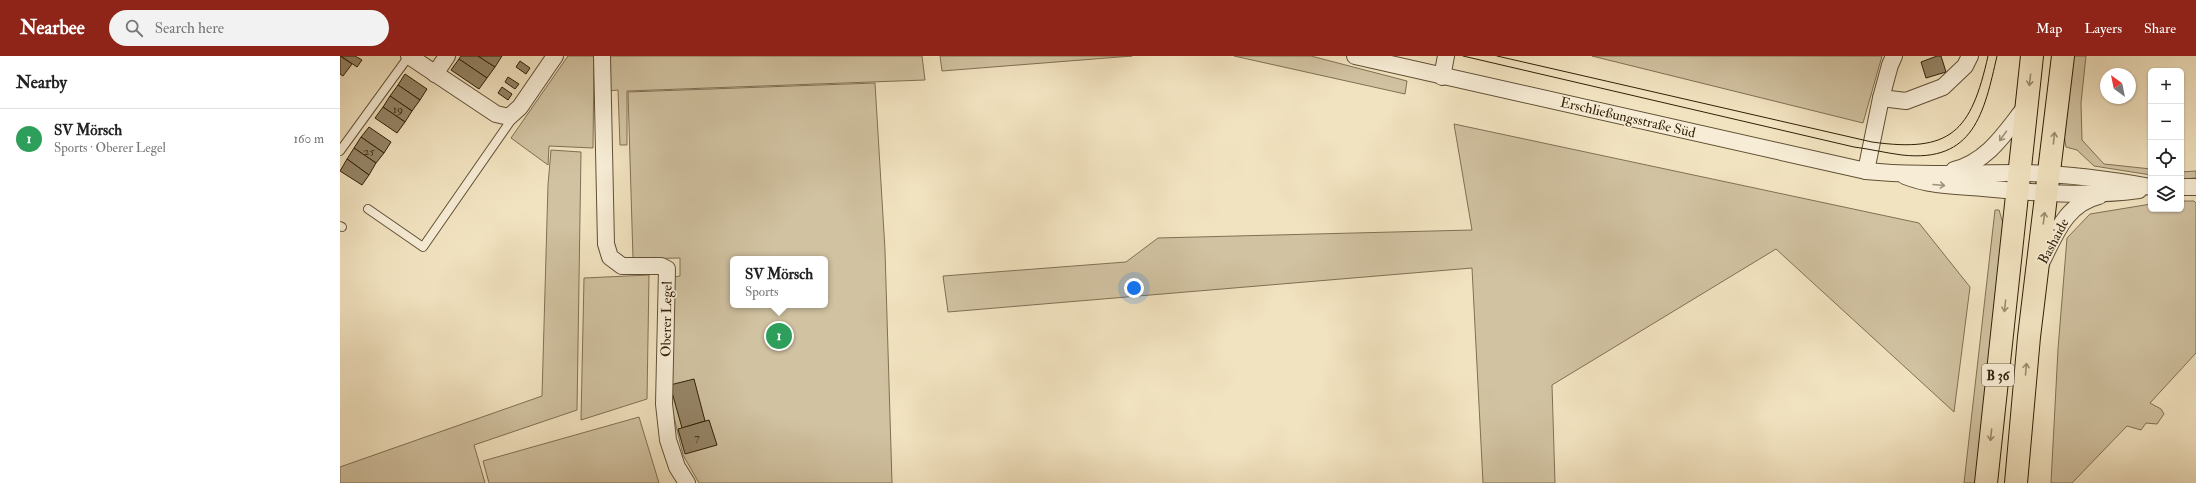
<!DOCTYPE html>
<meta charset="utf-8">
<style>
body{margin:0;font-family:"IM FELL Double Pica",serif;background:#f2f2f2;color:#222}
.controls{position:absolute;right:12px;top:12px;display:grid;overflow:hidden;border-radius:6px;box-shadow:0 1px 3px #0004}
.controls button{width:36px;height:36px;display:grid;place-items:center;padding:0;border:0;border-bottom:1px solid #e0e0e0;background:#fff;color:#222;font:20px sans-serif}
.compass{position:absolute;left:1760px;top:12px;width:36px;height:36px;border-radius:50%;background:#fff;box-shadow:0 1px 3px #0004;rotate:327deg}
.you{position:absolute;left:794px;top:232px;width:14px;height:14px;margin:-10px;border:3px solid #fff;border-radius:50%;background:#1a73e8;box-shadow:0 0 0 6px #1a73e833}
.badge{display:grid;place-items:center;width:26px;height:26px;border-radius:50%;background:#8f2418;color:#fff;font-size:13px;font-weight:700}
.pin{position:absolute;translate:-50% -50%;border:2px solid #fff;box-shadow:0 1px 4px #0006}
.popup{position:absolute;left:390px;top:200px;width:98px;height:52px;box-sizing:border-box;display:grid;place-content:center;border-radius:6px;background:#fff;filter:drop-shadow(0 1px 3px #0005);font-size:13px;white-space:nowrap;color:#767676}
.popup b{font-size:15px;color:#222}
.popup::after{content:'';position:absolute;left:50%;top:100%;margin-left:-8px;border:8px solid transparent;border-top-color:#fff}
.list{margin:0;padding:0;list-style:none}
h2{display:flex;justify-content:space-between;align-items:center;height:52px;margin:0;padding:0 16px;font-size:17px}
h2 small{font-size:13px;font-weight:400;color:#767676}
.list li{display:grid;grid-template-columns:26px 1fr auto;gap:12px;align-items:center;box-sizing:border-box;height:60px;padding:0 16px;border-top:1px solid #e0e0e0}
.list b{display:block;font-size:15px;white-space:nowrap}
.list p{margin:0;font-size:13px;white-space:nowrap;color:#767676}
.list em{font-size:13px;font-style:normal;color:#767676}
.icon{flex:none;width:22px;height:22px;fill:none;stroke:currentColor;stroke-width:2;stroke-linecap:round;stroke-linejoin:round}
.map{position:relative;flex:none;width:1856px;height:427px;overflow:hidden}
header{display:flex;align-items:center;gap:24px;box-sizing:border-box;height:56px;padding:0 20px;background:#8f2418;color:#fff}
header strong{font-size:19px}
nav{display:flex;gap:22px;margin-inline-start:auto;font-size:14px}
.search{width:280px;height:36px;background:#f2f2f2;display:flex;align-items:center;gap:10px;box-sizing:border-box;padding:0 14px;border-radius:22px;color:#767676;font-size:15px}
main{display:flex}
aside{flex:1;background:#fff}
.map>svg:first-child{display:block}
.green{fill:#d1c2a1;stroke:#817054;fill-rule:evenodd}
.building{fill:#958567;stroke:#311f07}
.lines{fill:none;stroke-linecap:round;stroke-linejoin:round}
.service-casing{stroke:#615035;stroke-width:10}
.minor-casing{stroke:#615035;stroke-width:18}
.primary-casing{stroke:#311f07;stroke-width:24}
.service{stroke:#f7edd6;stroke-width:8}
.minor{stroke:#f7edd6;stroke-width:16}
.primary{stroke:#f2e3c0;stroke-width:22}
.tram{stroke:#311f07;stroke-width:1}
.oneway{stroke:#9b8b6d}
.oneway2{stroke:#9e9079}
.labels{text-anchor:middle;stroke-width:3;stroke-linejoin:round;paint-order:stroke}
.number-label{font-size:12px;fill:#4a381f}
.shield{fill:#f7edd6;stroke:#6c5d45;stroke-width:1}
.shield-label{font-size:13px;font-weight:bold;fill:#311f07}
.street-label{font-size:14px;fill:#311f07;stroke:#f7edd6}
</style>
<header>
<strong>Nearbee</strong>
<div class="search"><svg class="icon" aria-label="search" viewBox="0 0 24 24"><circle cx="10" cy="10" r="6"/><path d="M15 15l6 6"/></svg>Search here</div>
<nav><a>Map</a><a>Layers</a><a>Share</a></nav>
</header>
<main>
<aside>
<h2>Nearby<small></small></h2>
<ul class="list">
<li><span class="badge" style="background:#2e9e5b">1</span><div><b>SV Mörsch</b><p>Sports · Oberer Legel</p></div><em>160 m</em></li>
</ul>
</aside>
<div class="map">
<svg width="1856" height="427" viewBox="0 0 1856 427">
<rect width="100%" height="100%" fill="#f2e3c0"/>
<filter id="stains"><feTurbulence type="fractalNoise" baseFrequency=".005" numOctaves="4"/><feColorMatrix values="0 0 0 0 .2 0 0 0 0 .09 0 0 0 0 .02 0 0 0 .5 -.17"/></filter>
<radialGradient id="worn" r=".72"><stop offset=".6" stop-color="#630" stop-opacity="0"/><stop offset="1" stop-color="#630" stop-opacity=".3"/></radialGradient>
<!-- green -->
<g class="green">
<path d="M228 0H254L253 92 209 90 208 109 171 82Z"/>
<path d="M268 0H582L585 24 287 35V89H280L278 34 268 35Z"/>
<path d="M600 0H792L602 15Z"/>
<path d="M894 0H971L1067 25 1065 38Z"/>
<path d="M1252 0H1542L1523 67Z"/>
<path d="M1733 0H1746L1741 47 1742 84 1764 108 1811 113V119L1754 110 1737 94 1726 91 1724 79Z"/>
<path d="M535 27 545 194 552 427H359L343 399 329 340 333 221 340 220V202L293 203 288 36ZM393 203H485V249H393Z"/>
<path d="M1114 68 1579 167 1630 231 1614 356 1436 193 1212 329 1215 427H1143L1132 212 608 256 603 220 786 206 818 182 1132 174Z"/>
<path d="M211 94 241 96 237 354 134 389 145 427H0V411L202 340 208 129Z"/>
<path d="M1856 115V122L1841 123V116Z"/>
<path d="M1841 145H1854L1856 147V297L1810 347 1821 353 1824 358 1817 368 1806 367 1801 374 1787 370 1732 427H1711L1718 293 1727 182 1750 158 1811 148V153H1841Z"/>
<path d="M1655 154H1659L1663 167 1637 427H1624Z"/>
<path d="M309 219 307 343 241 364 244 222Z"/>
<path d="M299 361 319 427H149L143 405Z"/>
</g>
<!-- building -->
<g class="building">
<path d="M0 0 12 8 3 20 0 18Z"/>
<path d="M1 0H15L22 4 17 11Z"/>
<path d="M121 0H138L155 11 147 22 119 3Z"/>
<path d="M138 0H162L155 11Z"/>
<path d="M1597 0H1601L1606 16 1586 22 1581 6Z"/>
<path d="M119 3 147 22 139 33 111 14Z"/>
<path d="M180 5 190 12 186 18 176 11Z"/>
<path d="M65 18 87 33 80 44 58 29Z"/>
<path d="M168 21 179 28 175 33 165 26Z"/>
<path d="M58 29 80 44 72 55 50 40Z"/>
<path d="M162 31 172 38 168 44 158 37Z"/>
<path d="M50 40 72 55 65 66 43 51Z"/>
<path d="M43 51 65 66 57 77 35 62Z"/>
<path d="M29 71 51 86 44 97 21 81Z"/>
<path d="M21 81 44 97 36 107 14 92Z"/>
<path d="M14 92 36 107 29 119 7 103Z"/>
<path d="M7 103 29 119 22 129 0 115Z"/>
<path d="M354 323 365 365 342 372 330 329Z"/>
<path d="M369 364 377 389 345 398 338 373Z"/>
</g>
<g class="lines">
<defs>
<g id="service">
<path d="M0 95 69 0"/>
<path d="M28 153 83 191 174 60"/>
<path d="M0 170 2 171"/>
</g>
<g id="minor">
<path d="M69 0 156 58 169 61 180 51 215 0"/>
<path d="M262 0 266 188 270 201 282 210H321L327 213 324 348 328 384 337 411 347 427"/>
<path d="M1015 0 1526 115C1576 120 1628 117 1678 117 1723 117 1767 123 1811 131"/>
<path d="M95 18 107 0"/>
<path d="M1102 21 1106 0"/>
<path d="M1541 42 1566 45 1603 31 1625 10 1630 0"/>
<path d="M1614 114C1649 105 1666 75 1687 49"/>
<path d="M1526 115 1541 42 1550 9 1554 0"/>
<path d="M1565 120C1590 130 1616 130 1643 132 1694 137 1748 141 1799 134"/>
<path d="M1841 131H1856"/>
<path d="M1701 207C1715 180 1725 148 1759 140"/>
</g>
<g id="primary">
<path d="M1646 427 1692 0"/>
<path d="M1676 427 1689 281 1723 0"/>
</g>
</defs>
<!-- service casing -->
<use href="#service" class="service-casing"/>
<!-- minor casing -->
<use href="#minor" class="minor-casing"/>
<!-- primary casing -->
<use href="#primary" class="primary-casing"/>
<!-- service -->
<use href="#service" class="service"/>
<!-- minor -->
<use href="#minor" class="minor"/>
<!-- primary -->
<use href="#primary" class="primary"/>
<!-- tram -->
<g class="tram">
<path d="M1123 0 1514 91C1530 93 1546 97 1562 99 1634 107 1644 57 1657 0"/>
<path d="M1157 0 1532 86C1611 97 1631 76 1648 0"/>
</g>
</g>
<!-- one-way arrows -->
<defs><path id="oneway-shaft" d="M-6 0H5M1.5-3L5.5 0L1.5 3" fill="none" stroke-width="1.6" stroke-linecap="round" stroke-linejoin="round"/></defs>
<g class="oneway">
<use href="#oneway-shaft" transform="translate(1690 24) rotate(96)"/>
<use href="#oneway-shaft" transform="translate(1714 82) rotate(-84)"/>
<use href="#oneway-shaft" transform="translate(1704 162) rotate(-83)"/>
<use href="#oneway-shaft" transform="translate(1665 250) rotate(96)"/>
<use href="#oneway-shaft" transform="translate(1686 313) rotate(-85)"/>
<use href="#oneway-shaft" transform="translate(1651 379) rotate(96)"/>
</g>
<g class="oneway2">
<use href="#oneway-shaft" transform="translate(1663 80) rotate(126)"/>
<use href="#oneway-shaft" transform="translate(1599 129) rotate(5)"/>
</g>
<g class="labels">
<!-- number labels -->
<g class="number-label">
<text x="58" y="57">19</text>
<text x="29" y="99">25</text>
<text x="357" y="385">7</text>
</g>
<!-- shield labels -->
<rect class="shield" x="1642" y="308" width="32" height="22" rx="3"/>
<g class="shield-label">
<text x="1658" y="324">B 36</text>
</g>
<!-- street labels -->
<g class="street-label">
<text transform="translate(1288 61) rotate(13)" y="5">Erschließungsstraße Süd</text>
<text transform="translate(1713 185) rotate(-62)" y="5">Bashaide</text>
<text transform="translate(326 263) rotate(-89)" y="5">Oberer Legel</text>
</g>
</g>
<rect width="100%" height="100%" filter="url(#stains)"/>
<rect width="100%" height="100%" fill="url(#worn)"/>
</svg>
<div class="controls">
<button>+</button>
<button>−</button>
<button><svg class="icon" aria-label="locate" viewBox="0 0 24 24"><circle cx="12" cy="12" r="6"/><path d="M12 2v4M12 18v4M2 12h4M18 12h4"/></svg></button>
<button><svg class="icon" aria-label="layers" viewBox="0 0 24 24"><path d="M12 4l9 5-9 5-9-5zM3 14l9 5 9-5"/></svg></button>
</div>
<svg class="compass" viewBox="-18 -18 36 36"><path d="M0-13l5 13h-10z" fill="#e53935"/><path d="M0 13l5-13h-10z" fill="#767676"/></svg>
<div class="you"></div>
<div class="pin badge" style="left:439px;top:280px;background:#2e9e5b">1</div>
<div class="popup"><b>SV Mörsch</b>Sports</div>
</div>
</main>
